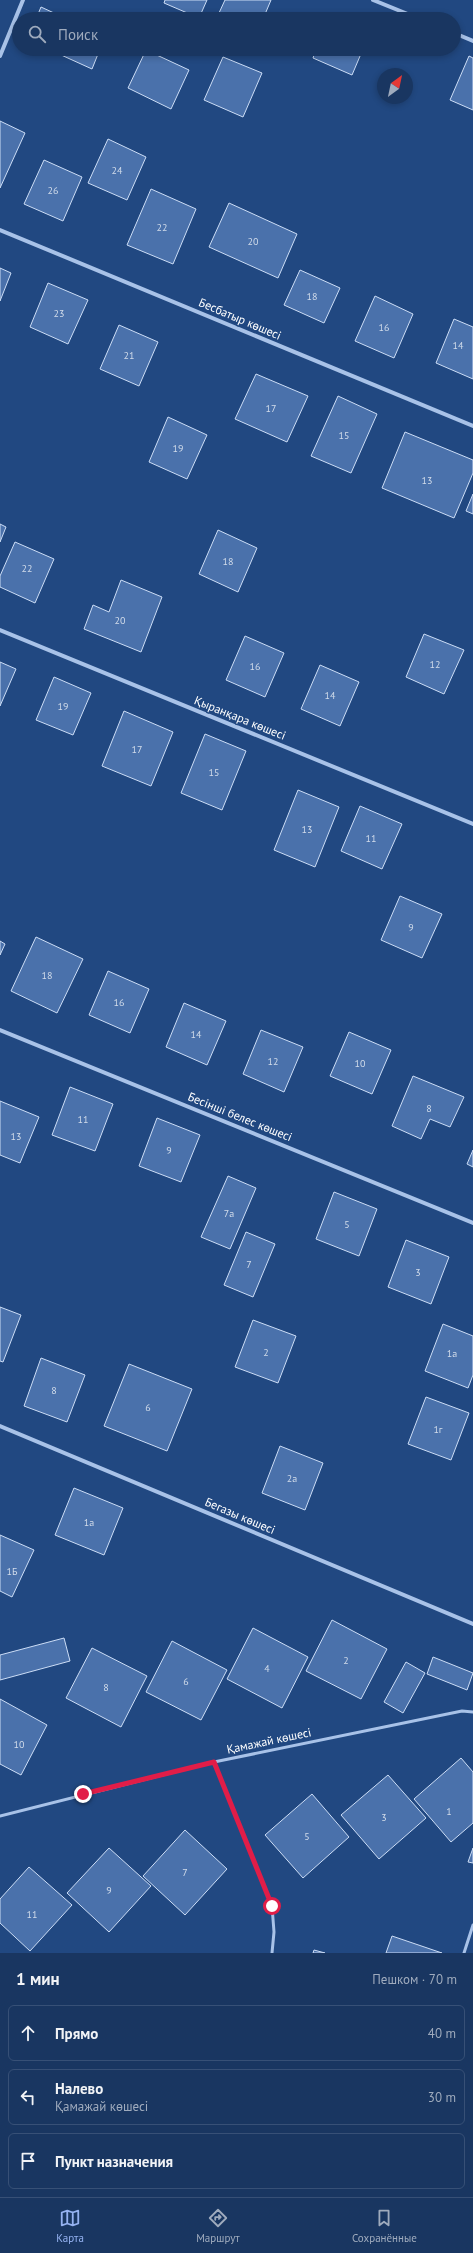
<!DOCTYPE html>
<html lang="ru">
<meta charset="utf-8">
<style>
body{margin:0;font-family:"PT Sans",sans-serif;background:#223e67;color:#f1f3f6}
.compass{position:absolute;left:377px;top:68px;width:36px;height:36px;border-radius:50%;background:#193661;box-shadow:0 2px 6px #0003;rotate:33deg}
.stop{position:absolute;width:12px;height:12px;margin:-9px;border:3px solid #e11d48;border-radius:50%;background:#fff}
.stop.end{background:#e11d48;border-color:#fff;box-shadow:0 1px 4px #0008}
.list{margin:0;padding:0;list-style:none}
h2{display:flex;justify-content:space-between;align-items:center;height:52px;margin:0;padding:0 16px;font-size:17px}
h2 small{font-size:13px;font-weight:400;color:#9fabbd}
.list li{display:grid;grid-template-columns:26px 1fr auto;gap:12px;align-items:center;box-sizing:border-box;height:56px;margin:0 8px 8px;padding:0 8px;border:1px solid #375076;border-radius:6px}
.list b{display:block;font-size:15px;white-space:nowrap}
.list p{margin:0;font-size:13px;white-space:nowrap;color:#9fabbd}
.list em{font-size:13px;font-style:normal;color:#9fabbd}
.icon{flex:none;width:22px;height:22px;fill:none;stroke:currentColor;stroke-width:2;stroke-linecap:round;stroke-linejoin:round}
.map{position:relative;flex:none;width:473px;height:1953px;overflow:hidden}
.search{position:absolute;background:#193661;box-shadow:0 2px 6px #0003;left:12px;right:12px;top:12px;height:44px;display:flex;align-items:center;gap:10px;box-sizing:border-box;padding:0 14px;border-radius:22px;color:#9fabbd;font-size:15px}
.sheet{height:244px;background:#193661}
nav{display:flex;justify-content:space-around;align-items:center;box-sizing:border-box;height:56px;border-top:1px solid #375076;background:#193661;font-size:11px;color:#9fabbd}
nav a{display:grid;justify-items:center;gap:2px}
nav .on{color:#95b2f1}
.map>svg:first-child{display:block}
.building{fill:#4a71ab;stroke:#ccddf6}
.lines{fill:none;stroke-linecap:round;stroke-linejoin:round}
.lane{stroke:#a8c2e8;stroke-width:3}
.street{stroke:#a8c2e8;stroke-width:4}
.route{stroke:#e11d48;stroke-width:5}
.labels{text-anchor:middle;stroke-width:3;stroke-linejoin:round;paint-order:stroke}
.number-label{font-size:10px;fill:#d2dcea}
.street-label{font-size:12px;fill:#fff;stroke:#214881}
</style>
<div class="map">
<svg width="473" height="1953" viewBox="0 0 473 1953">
<rect width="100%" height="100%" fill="#214881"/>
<!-- building -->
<g class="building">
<path d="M165 0H207L199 18 164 3Z"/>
<path d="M225 0H271L263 19H234L219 13Z"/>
<path d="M41 7 67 19H36Z"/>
<path d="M332 14 343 19H330Z"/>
<path d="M48 49H100L92 69Z"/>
<path d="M316 49H363L352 75 313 58Z"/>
<path d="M146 50 189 70 171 109 128 88Z"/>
<path d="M469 56 473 58V110L450 100Z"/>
<path d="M223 57 262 73 243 117 204 100Z"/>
<path d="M0 121 25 133 0 188Z"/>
<path d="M108 139 146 157 127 200 88 183Z"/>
<path d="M44 160 82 177 63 221 24 204Z"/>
<path d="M151 189 196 209 173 264 127 245Z"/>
<path d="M229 203 297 234 278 278 209 247Z"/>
<path d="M0 268 11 273 0 301Z"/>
<path d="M300 270 340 288 324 323 284 305Z"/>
<path d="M48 283 88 300 68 344 30 327Z"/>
<path d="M375 296 413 314 394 358 355 341Z"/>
<path d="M454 319 473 327V379L436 363Z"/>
<path d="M119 325 158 342 139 386 100 369Z"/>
<path d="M256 374 308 396 287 442 235 419Z"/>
<path d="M338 396 377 414 351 473 311 456Z"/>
<path d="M168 417 207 435 187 479 149 462Z"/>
<path d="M405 432 473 460V473L454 518 382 488Z"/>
<path d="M473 494V514L466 511Z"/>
<path d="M0 524 6 527 0 542Z"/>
<path d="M218 530 257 548 238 592 199 574Z"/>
<path d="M15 542 54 559 35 603 0 587V576Z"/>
<path d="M121 580 162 597 141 652 84 629 93 605 109 612Z"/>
<path d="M424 634 464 650 444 694 406 677Z"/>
<path d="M245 636 284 653 265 697 226 680Z"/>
<path d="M0 662 16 669 0 706Z"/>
<path d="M320 665 359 682 340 726 301 709Z"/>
<path d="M54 677 91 693 73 735 36 720Z"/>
<path d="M124 711 173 732 151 786 102 766Z"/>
<path d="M205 734 246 751 222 810 181 793Z"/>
<path d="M298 790 339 807 315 867 274 850Z"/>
<path d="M360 806 402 824 382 869 341 851Z"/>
<path d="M400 896 442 914 422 958 381 940Z"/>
<path d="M36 937 83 959 57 1013 11 991Z"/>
<path d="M0 941 5 944 0 955Z"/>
<path d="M108 971 149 989 130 1033 89 1015Z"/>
<path d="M184 1003 226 1021 207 1065 166 1047Z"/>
<path d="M261 1030 303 1047 284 1092 243 1074Z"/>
<path d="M349 1032 391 1050 372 1094 330 1076Z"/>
<path d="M413 1076 464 1097 450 1127 430 1119 421 1139 392 1126Z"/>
<path d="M70 1087 113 1104 95 1151 52 1135Z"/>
<path d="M0 1101 39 1117 20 1163 0 1155Z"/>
<path d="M157 1118 200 1135 181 1182 139 1166Z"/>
<path d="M473 1150V1167L467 1164Z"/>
<path d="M228 1176 256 1188 230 1249 201 1237Z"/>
<path d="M334 1192 377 1209 359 1256 316 1239Z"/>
<path d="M246 1232 275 1244 253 1297 224 1285Z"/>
<path d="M406 1240 449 1257 431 1304 388 1287Z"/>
<path d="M0 1307 21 1315 3 1362 0 1361Z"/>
<path d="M253 1320 296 1336 278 1383 235 1367Z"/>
<path d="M443 1324 473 1336V1375L468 1388 425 1371Z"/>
<path d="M41 1358 85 1375 67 1422 24 1406Z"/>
<path d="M129 1364 192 1389 167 1451 104 1426Z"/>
<path d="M426 1397 469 1413 451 1460 408 1444Z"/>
<path d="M280 1446 323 1463 305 1510 262 1493Z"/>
<path d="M74 1488 123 1508 104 1555 55 1535Z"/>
<path d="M0 1535 34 1550 12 1597 0 1591Z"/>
<path d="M332 1620 387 1649 361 1699 306 1671Z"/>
<path d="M253 1628 308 1657 282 1708 227 1679Z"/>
<path d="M64 1638 70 1661 0 1680V1655Z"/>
<path d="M172 1641 227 1670 201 1720 146 1692Z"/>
<path d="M92 1648 147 1676 121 1727 66 1698Z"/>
<path d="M433 1657 473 1673 467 1690 427 1674Z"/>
<path d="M406 1662 425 1673 403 1713 384 1702Z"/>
<path d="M0 1699 47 1725 21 1775 0 1764Z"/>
<path d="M461 1758 473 1772V1823L451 1842 414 1799Z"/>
<path d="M388 1775 426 1818 379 1859 341 1815Z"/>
<path d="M312 1794 349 1837 303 1878 265 1835Z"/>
<path d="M185 1830 227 1869 185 1915 143 1876Z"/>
<path d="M109 1848 151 1886 109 1932 67 1893Z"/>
<path d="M473 1848V1863L468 1862Z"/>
<path d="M29 1867 72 1905 30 1951 0 1923V1899Z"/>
<path d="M392 1936 442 1953H386Z"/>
<path d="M314 1950 325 1953H313Z"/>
</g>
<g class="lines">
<!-- lane -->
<g class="lane">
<path d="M214 1762 272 1906 274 1932 272 1953"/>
<path d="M0 1816 214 1762 462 1711 473 1712"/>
<path d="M464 1953 473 1925"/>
</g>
<!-- street -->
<g class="street">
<path d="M373 0 420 19"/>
<path d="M454 33 473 41"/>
<path d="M0 56 23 0"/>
<path d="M0 230 473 426"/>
<path d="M0 630 473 824"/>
<path d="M0 1030 473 1223"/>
<path d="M0 1426 473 1624"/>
</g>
</g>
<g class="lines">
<!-- route -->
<path class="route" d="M83 1794 214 1762 272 1906"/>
</g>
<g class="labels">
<!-- number labels -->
<g class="number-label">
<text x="117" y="174">24</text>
<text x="53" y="194">26</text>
<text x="162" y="231">22</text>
<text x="253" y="245">20</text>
<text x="312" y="300">18</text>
<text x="59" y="317">23</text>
<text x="384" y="331">16</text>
<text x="458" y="349">14</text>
<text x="129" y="359">21</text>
<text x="271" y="412">17</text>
<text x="344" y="439">15</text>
<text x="178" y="452">19</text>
<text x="427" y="484">13</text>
<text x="228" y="565">18</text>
<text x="27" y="572">22</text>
<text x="120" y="624">20</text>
<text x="435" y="668">12</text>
<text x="255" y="670">16</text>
<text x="330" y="699">14</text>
<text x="63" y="710">19</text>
<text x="137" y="753">17</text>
<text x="214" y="776">15</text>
<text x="307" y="833">13</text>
<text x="371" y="842">11</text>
<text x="411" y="931">9</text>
<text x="47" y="979">18</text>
<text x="119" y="1006">16</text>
<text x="196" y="1038">14</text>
<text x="273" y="1065">12</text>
<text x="360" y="1067">10</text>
<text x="429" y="1112">8</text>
<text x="83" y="1123">11</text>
<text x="16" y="1140">13</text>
<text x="169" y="1154">9</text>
<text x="229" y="1217">7а</text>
<text x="347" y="1228">5</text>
<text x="249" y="1268">7</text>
<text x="418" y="1276">3</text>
<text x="266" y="1356">2</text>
<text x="452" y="1357">1а</text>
<text x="54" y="1394">8</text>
<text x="148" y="1411">6</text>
<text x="438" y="1433">1г</text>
<text x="292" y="1482">2а</text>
<text x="89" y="1526">1а</text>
<text x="12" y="1575">1Б</text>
<text x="346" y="1664">2</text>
<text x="267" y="1672">4</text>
<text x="186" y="1685">6</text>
<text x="106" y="1691">8</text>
<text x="19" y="1748">10</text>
<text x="449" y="1815">1</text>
<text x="384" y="1821">3</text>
<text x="307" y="1840">5</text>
<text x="185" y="1876">7</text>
<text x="109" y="1894">9</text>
<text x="32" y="1918">11</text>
</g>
<!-- street labels -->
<g class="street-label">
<text transform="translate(240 319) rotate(23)" y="4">Бесбатыр көшесі</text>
<text transform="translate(240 718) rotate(22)" y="4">Қыранқара көшесі</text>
<text transform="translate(240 1117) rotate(22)" y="4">Бесінші белес көшесі</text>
<text transform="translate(240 1516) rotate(23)" y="4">Бегазы көшесі</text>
<text transform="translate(269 1741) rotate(-12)" y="4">Қамажай көшесі</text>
</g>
</g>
</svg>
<svg class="compass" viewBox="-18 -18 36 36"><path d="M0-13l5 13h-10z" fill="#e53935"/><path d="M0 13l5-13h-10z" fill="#9fabbd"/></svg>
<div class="stop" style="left:272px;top:1906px"></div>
<div class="stop end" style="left:83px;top:1794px"></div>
<div class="search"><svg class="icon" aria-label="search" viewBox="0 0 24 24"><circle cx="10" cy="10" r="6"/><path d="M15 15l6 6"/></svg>Поиск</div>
</div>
<section class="sheet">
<h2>1 мин<small>Пешком · 70 m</small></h2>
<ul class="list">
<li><svg class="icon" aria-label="ahead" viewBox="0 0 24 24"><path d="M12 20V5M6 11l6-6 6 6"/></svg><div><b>Прямо</b></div><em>40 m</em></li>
<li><svg class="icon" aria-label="left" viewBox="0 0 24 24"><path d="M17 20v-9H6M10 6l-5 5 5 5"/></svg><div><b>Налево</b><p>Қамажай көшесі</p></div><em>30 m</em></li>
<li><svg class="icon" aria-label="arrive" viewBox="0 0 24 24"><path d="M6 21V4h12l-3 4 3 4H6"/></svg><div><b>Пункт назначения</b></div></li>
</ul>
</section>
<nav>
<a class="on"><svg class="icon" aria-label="map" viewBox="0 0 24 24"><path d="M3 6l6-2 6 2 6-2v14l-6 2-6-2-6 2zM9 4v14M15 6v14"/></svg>Карта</a>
<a><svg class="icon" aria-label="directions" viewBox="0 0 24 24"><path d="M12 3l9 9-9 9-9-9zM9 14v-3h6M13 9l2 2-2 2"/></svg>Маршрут</a>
<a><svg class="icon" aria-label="saved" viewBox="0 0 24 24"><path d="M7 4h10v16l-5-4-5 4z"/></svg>Сохранённые</a>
</nav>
